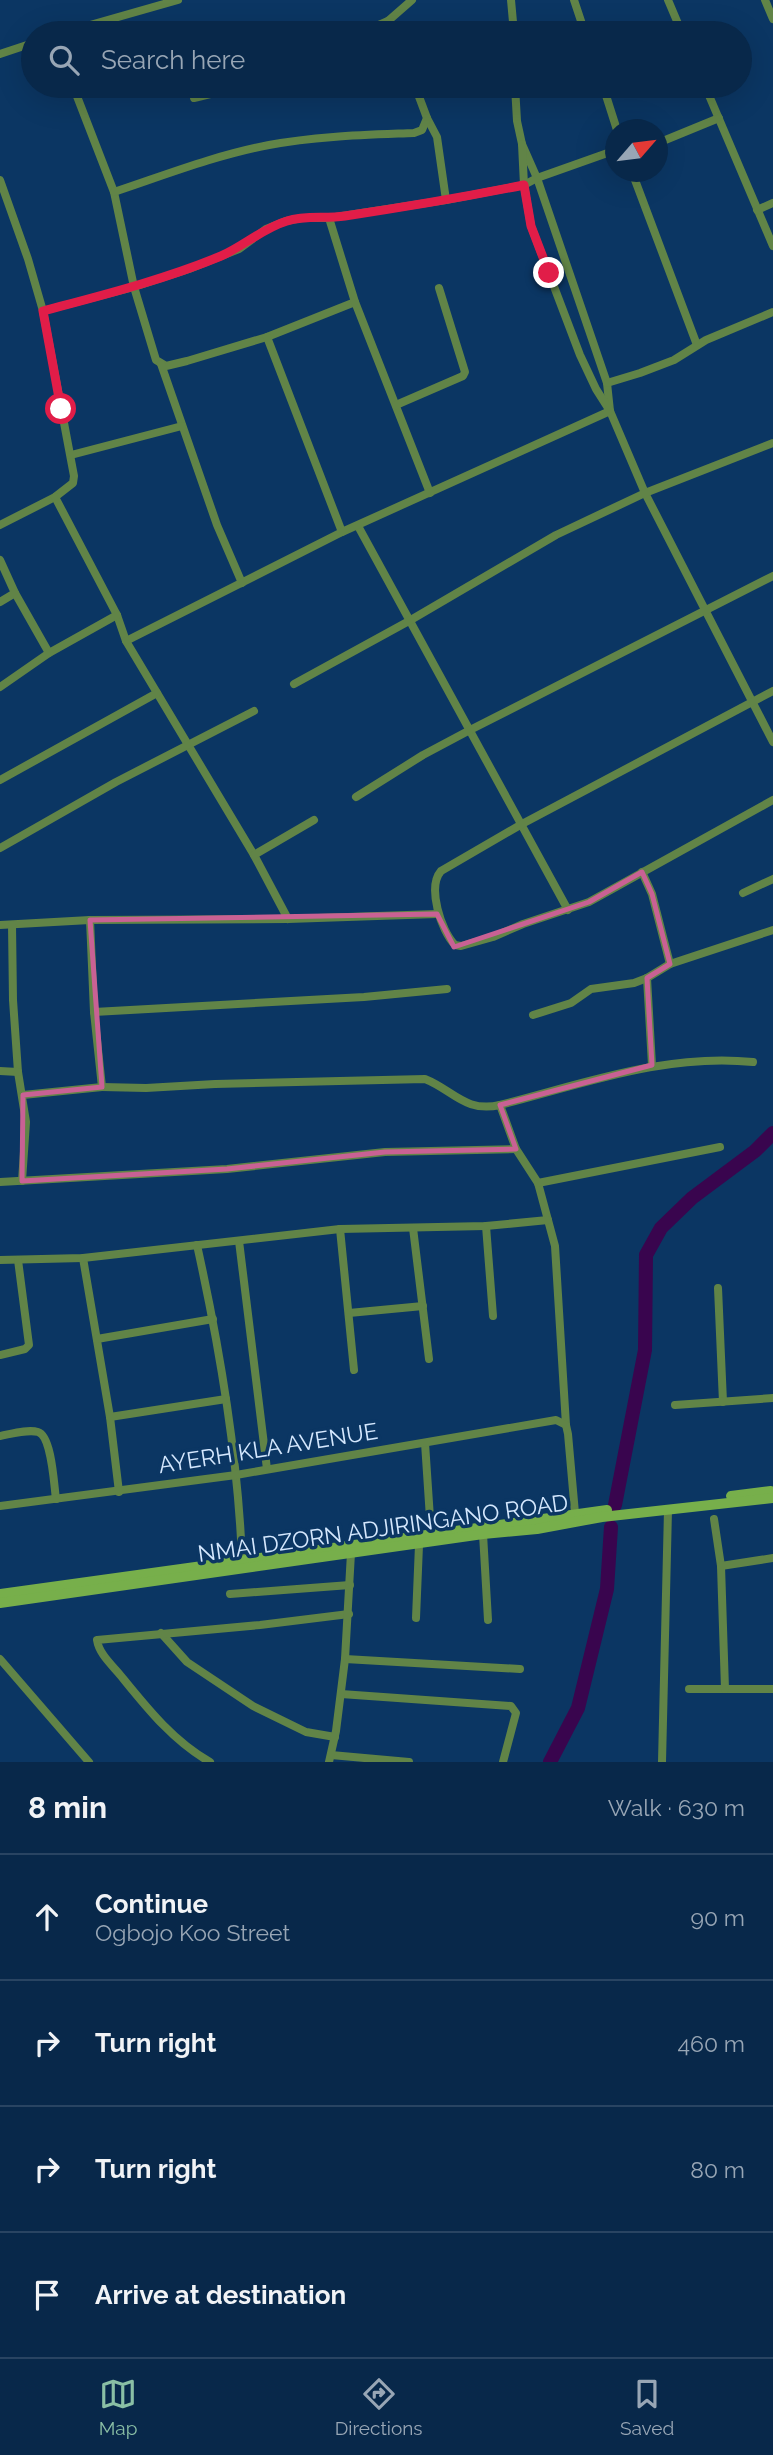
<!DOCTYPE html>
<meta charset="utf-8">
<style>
body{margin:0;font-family:Raleway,sans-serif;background:#163454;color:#f1f3f6}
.compass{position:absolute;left:605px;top:119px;width:63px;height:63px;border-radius:50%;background:#08284a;box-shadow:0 7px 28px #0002;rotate:62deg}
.stop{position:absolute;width:21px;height:21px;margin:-16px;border:5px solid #e11d48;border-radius:50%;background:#fff}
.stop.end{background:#e11d48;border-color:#fff;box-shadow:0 2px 7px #0008}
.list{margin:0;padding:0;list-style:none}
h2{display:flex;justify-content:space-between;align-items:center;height:91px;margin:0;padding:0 28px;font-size:30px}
h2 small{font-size:23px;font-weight:400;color:#98a6b5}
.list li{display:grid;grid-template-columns:46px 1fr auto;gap:21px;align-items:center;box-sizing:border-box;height:126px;padding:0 28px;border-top:2px solid #294462}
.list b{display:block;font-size:26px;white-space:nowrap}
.list p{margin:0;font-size:23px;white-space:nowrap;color:#98a6b5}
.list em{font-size:23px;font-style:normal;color:#98a6b5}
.icon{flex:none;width:38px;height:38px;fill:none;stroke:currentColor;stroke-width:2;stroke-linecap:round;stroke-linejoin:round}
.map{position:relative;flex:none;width:773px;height:1762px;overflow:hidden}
.search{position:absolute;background:#08284a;box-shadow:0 7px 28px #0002;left:21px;right:21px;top:21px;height:77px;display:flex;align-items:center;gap:18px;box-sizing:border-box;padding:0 24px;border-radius:38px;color:#98a6b5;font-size:26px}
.sheet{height:595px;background:#08284a}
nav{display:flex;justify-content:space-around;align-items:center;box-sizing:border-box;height:98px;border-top:2px solid #294462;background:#08284a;font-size:19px;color:#98a6b5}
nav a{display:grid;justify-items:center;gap:4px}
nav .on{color:#8abfa5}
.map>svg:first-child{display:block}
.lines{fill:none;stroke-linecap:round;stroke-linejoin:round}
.river{stroke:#39054e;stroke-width:14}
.minor{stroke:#618447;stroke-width:8}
.secondary{stroke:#77af4b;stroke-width:10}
.route{stroke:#e11d48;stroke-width:9}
.marked{fill:none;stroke:#c96194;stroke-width:5;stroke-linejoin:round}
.labels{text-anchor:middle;stroke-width:7;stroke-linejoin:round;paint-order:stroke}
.street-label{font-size:23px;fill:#d5e8fe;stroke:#0b3663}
</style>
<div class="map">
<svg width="773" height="1762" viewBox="0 0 773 1762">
<rect width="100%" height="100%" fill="#0b3663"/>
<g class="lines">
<!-- river -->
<g class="river">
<path d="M615 1505 645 1350 646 1255 661 1228 692 1198 755 1151 773 1133"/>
<path d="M550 1762 578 1708 607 1589 611 1527"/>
</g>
<!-- minor -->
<g class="minor">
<path d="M511 0 514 33"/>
<path d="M574 0 585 33"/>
<path d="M668 0 682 33"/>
<path d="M765 0 773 19"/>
<path d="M388 21 395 33"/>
<path d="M62 33 178 0"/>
<path d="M360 33 388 21 412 0"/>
<path d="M0 54 33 43"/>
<path d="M73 86 114 192 134 287 156 360 166 366 187 361 267 337 355 302"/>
<path d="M515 86 517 121 522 144 537 178 607 383 610 411 645 493 773 742"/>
<path d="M603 86 617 130"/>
<path d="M705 86 773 246"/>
<path d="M194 98 243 86"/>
<path d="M427 118 437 137 446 200"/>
<path d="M658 143 719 118"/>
<path d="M632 172 697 345"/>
<path d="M0 180 28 259 43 311 74 476 73 483 55 497 0 525"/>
<path d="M114 192C165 175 216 155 269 145 317 136 365 135 414 133L422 130 427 118 415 86"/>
<path d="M757 210 773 203"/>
<path d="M329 218 355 302 430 493"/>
<path d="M43 311 134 287 189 269 239 249 266 229 286 221 302 218H329L446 200 524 185 537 178 616 150"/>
<path d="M267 337 342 532"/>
<path d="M161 364 217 525 242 583"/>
<path d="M607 383 640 373 674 360 706 340 773 312"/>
<path d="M396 405 463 376 465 372 439 288"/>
<path d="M71 455 182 426"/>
<path d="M55 497 117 615 126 641 254 855 288 919"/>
<path d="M358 526 568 910"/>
<path d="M0 560 15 593"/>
<path d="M0 602 15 593 49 653"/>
<path d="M126 641 342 532 610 411 596 389 580 355 531 226 524 185 522 144"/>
<path d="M294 684 409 621 556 535 645 493 773 443"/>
<path d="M0 687 49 653 117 615"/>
<path d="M773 691 522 824 441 871C427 887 441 931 455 945L461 946 493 937 523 924 589 902 773 800"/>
<path d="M0 780 157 693"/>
<path d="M356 797 423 755 470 730 773 576"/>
<path d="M0 848 116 782 254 711"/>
<path d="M254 855 314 820"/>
<path d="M642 872 652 894 670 964"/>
<path d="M743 893 773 879"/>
<path d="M0 925 90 920 288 919 437 914"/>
<path d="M12 925 13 1000 18 1072 26 1122 22 1181"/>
<path d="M647 978 652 1065"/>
<path d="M94 1012 364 997 447 989"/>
<path d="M533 1015 571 1003 591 989 634 983 647 978 670 964 773 930"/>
<path d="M0 1071 18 1072"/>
<path d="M102 1087 146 1088 215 1084 425 1079C453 1090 465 1113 500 1105L516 1149 538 1183 555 1246 566 1425"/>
<path d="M23 1095 102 1087 94 1012 90 920"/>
<path d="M500 1105C583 1084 666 1053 753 1062"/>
<path d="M0 1182 227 1169 385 1152 516 1149"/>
<path d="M538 1183 720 1147"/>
<path d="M486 1226 493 1316"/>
<path d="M413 1228 429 1359"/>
<path d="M340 1229 354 1370"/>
<path d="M239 1241 267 1469"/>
<path d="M197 1245C220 1349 238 1454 242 1560"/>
<path d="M83 1258 110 1417 119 1492"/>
<path d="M0 1260 83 1258 340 1229 486 1226 548 1220"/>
<path d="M718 1288 723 1402"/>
<path d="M349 1313 423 1306"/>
<path d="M97 1339 213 1319"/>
<path d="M0 1355 25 1349 29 1345 18 1260"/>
<path d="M675 1405 773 1398"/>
<path d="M110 1417 226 1399"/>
<path d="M0 1436C11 1434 28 1429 38 1432 52 1436 54 1486 56 1499"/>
<path d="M425 1443 431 1533"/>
<path d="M0 1506 236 1475 556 1420 566 1425 568 1434 575 1513"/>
<path d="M714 1519 721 1566"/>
<path d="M483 1534 488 1620"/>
<path d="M230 1594 350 1585"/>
<path d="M416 1618 419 1545"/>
<path d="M161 1633 187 1662 253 1706 306 1732 335 1737"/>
<path d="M0 1659 89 1762"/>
<path d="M345 1659 520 1669"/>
<path d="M689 1689H773"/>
<path d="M725 1689 721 1566 773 1558"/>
<path d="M341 1694 511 1706 516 1713 503 1762"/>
<path d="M331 1755 409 1762"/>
<path d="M210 1762C173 1741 147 1708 121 1676 112 1665 99 1654 97 1640L260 1625 349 1614"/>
<path d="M329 1762 336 1731 345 1659 351 1553"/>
<path d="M662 1762 668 1510"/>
</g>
<!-- secondary -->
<g class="secondary">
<path d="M731 1496 771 1491"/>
<path d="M0 1594 607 1510"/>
<path d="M0 1603 483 1534 537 1529 602 1517 773 1498"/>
</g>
</g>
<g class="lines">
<!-- route -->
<path class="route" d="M61 409 43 311C103 295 163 280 221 256 244 246 263 228 287 221 305 215 325 219 345 216 405 207 464 197 524 185L531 226 549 273"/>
</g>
<!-- marked area -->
<path class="marked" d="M642 872 652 894 670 964 647 978 652 1065 500 1105 516 1149 385 1152 227 1169 22 1181 23 1095 102 1087 90 920 437 914 454 947 589 902Z"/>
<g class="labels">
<!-- street labels -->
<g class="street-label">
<text transform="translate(268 1448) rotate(-9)" y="8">AYERH KLA AVENUE</text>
<text transform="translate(383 1528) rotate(-8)" y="8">NMAI DZORN ADJIRINGANO ROAD</text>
</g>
</g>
</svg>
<svg class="compass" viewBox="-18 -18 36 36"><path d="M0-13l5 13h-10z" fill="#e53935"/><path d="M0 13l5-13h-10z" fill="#98a6b5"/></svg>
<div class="stop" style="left:61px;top:409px"></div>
<div class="stop end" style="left:549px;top:273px"></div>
<div class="search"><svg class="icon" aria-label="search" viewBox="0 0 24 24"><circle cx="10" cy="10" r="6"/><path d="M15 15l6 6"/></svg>Search here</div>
</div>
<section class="sheet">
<h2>8 min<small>Walk · 630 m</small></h2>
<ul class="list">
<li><svg class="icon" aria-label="ahead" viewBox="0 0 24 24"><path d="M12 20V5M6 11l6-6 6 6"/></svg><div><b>Continue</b><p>Ogbojo Koo Street</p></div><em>90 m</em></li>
<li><svg class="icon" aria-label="right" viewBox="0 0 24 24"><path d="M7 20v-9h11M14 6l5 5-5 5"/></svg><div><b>Turn right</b></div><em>460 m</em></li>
<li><svg class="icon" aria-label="right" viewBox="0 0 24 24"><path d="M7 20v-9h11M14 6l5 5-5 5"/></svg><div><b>Turn right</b></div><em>80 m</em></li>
<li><svg class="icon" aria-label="arrive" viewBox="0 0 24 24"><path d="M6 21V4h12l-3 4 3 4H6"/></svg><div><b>Arrive at destination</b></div></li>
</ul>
</section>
<nav>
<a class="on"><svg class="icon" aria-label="map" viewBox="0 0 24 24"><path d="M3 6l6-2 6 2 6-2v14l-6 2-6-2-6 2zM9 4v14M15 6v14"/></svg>Map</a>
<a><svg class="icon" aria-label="directions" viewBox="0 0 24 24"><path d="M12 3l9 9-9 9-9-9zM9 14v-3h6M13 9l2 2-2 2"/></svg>Directions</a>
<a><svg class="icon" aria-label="saved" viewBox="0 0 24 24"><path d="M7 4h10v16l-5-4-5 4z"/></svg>Saved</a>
</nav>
